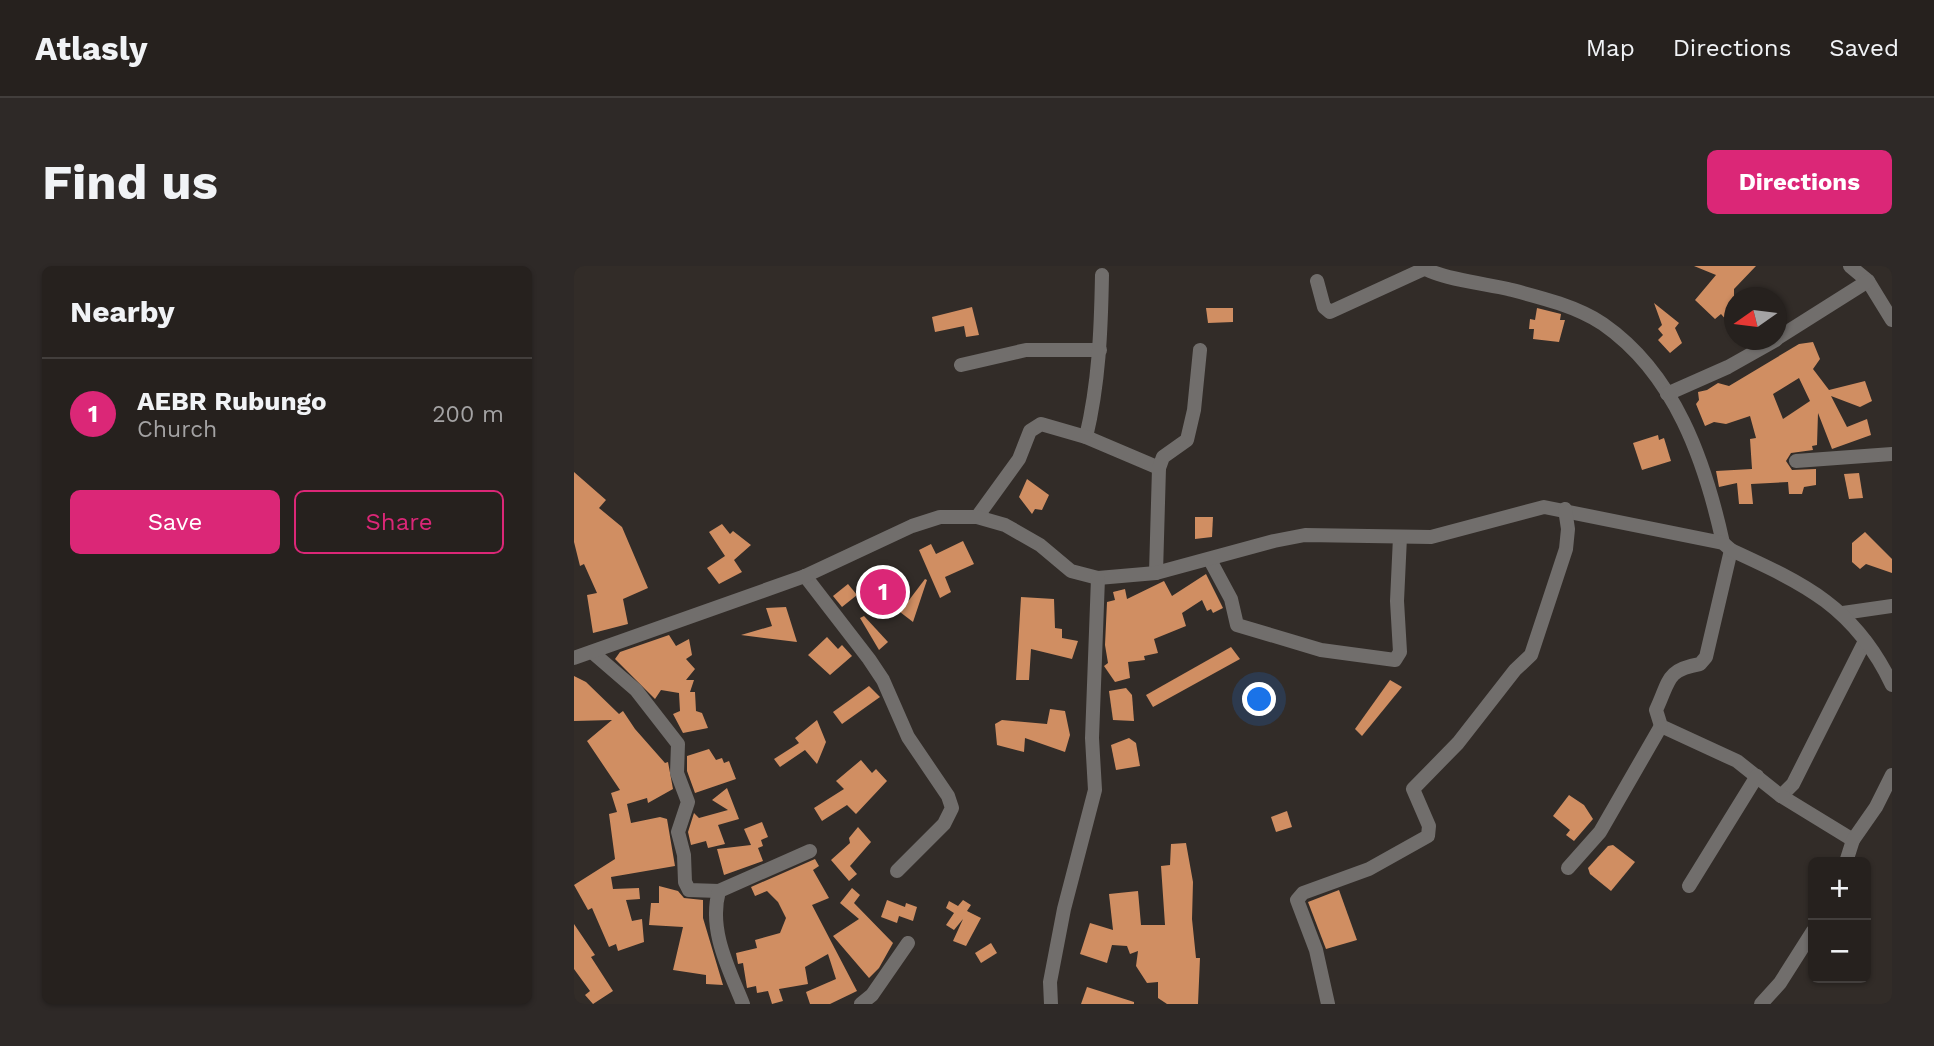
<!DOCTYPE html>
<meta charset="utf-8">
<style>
body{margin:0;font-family:"Work Sans",sans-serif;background:#2e2927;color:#f1f3f6}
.controls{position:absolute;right:21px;bottom:21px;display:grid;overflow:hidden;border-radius:10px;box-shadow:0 2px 5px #0004}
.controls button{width:63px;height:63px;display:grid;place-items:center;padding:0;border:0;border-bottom:2px solid #423e3c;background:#26211e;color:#f1f3f6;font:35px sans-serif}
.compass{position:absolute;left:1150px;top:21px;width:63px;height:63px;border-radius:50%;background:#26211e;box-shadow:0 2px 5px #0004;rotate:256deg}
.you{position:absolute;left:686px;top:434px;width:24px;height:24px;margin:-18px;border:5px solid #fff;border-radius:50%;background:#1a73e8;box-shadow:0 0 0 10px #1a73e833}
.badge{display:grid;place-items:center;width:46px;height:46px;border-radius:50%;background:#db2777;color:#fff;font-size:23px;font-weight:700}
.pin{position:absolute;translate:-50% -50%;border:4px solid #fff;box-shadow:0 2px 7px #0006}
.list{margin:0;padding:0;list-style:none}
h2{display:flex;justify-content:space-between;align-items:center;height:91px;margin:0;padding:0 28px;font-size:30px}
h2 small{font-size:23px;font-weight:400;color:#a4a3a4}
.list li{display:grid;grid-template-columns:46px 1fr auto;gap:21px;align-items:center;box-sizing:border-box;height:112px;padding:0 28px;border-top:2px solid #423e3c}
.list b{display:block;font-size:26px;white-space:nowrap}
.list p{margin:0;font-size:23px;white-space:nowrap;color:#a4a3a4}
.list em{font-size:23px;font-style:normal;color:#a4a3a4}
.actions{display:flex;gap:14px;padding:21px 28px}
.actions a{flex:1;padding:16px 0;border:2px solid #db2777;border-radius:10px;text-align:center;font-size:24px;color:#db2777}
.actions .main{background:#db2777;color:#fff}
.map{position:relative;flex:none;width:1318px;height:738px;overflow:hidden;border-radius:10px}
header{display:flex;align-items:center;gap:42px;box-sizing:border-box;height:98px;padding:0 35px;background:#26211e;border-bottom:2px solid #423e3c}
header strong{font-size:33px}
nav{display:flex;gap:38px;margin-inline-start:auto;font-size:24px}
.intro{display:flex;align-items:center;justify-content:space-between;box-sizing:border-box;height:168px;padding:0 42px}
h1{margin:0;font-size:49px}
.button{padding:18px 32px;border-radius:10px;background:#db2777;color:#fff;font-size:24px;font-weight:700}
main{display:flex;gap:42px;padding:0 42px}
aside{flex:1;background:#26211e;border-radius:10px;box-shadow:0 2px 5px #0004}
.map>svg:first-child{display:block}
.building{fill:#d08e62;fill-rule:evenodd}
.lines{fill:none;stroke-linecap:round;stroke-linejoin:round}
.minor{stroke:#716e6c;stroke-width:14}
</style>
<header>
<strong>Atlasly</strong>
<nav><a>Map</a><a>Directions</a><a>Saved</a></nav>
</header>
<div class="intro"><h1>Find us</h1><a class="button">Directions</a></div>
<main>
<aside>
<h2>Nearby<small></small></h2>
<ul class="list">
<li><span class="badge">1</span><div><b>AEBR Rubungo</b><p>Church</p></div><em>200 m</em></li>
</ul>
<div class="actions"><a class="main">Save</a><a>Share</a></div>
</aside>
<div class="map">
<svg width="1318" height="738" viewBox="0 0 1318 738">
<rect width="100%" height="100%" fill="#322c28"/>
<!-- building -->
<g class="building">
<path d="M1120 0H1182L1160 23V63L1147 48 1141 53 1121 34 1142 9Z"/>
<path d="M1080 37 1105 57 1101 62 1108 77 1096 87 1084 74 1089 69 1084 63 1088 59Z"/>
<path d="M398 41 405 69 392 71 390 60 361 66 358 51Z"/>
<path d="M632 42H659V56L634 57Z"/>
<path d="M963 42 987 48 986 54H991L985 76 959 73 960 63H955L956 53 961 54Z"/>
<path d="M1239 76 1246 93 1239 103 1255 124 1291 115 1298 135 1286 141 1257 130 1273 161 1293 153 1297 169 1258 183 1244 147 1243 179 1238 180 1239 184 1217 187 1212 195 1218 204 1242 203V219L1230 221 1228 228H1215L1214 216 1177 218 1179 238H1165L1163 217 1145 221 1142 205 1178 203 1176 173 1182 172 1176 150 1152 158 1140 156 1131 160 1122 138 1125 134 1124 126 1133 124 1144 117 1155 120 1225 78ZM1225 112 1236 135 1209 153 1199 128Z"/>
<path d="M1084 169 1085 174 1090 172 1097 195 1068 204 1059 177Z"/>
<path d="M0 206 32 234 25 242 48 261 74 322 49 333 54 358 19 367 13 329 23 327 10 298 6 300 0 276Z"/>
<path d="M1285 207 1289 232 1275 233 1270 208Z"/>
<path d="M453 213 475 229 468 244 461 243 458 248 445 231Z"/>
<path d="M621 251H639L638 271 621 273Z"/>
<path d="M148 258 156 268 159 265 177 279 160 294 168 306 145 318 133 302 151 290 135 266Z"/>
<path d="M1291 266 1318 293V307L1292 298 1286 303 1278 296V277Z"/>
<path d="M389 275 400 298 371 311 377 326 366 332 345 284 357 278 362 288Z"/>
<path d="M632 308 649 342 639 347 637 343 633 345 628 334 608 347 612 360 580 373 584 387 570 390 571 394 554 396 556 412 541 416 530 400 534 397 531 379 533 336 541 334 539 326 551 323 553 333 590 315 598 330Z"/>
<path d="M311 310 322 335 308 342 296 317Z"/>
<path d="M351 313 353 314 339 356 326 346Z"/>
<path d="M274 318 283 329 268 341 259 330Z"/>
<path d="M447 331 480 333 481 362 488 363V372L504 375 498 393 457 383 455 414H442Z"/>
<path d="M212 341 223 376 167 369 198 360 192 342Z"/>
<path d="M290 350 314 376 305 384 286 352Z"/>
<path d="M95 369 102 380 115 373 118 389 112 393 121 403 112 414H120L116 426H121L122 445 128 447 134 462 109 467 99 448 106 445 105 427 87 424 81 433 41 393 46 386Z"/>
<path d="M253 371 264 383 268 379 278 390 256 409 234 389Z"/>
<path d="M657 381 666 393 579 441 572 429Z"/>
<path d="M0 410 12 416 45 448 49 445 61 463 91 497 94 496 99 523 74 537 73 532 53 538 57 557 86 551 93 553 101 600 37 611 39 623 65 622 66 633 52 634 58 655 68 653 70 676 44 685 42 678 35 681 18 642 14 644 0 619 41 593 35 548 43 546 37 527 46 524 13 475 38 454 0 455Z"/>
<path d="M816 414 828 421 788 470 781 463Z"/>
<path d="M295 420 306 431 268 458 259 446Z"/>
<path d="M552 422 558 429 560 455 539 454 535 425Z"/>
<path d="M476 443 491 445 496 469 491 486 451 472 450 486 423 479 421 458 428 454 473 458Z"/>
<path d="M243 454 252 476 243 498 231 484 206 501 200 493 225 477 221 472Z"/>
<path d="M555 472 562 477 566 500 542 504 537 479Z"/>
<path d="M135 483 142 494 148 492 150 497 155 495 162 513 121 527 113 505V490Z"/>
<path d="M287 494 298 507 302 503 313 515 282 548 273 539 248 555 240 542 270 523 262 515Z"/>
<path d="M153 522 165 553 144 559 151 578 134 582 132 575 117 579 114 566 120 547 125 552 154 544 138 534Z"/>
<path d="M995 529 1010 539 1019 553 1000 575 992 569 996 564 979 550Z"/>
<path d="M713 545 718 561 702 566 697 551Z"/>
<path d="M188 556 194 571 187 574 189 580 184 582 189 595 150 609 143 583 177 579 170 563Z"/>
<path d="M284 561 297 576 276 600 283 608 275 615 257 594 276 577 275 572Z"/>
<path d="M612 577 619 616 618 653 622 692H626L624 738H593L584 732V716L573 717 562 700 564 685 556 688 553 680 538 679 533 697 506 688 516 657 539 664 535 628 564 625 567 659H591L587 600 596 599 597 578Z"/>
<path d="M1039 579 1061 596 1037 625 1016 608 1014 602 1034 580Z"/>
<path d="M241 593 245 600 239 604 255 632 238 639 283 725 256 738H236L232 726 262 713 254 688 231 701 234 718 205 723 209 735 198 738 194 725 183 727 182 720 173 722 169 697 164 698 162 687 183 682 181 674 206 667 212 652 204 636 193 625 181 630 177 621Z"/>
<path d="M85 620 104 625 110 632 129 634V652L149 719 132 718V709L99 704 109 661 75 659 77 637H85Z"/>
<path d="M278 622 286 629 280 637 319 677 305 702 295 712 259 670 285 653 266 637Z"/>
<path d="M765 624 783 674 752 683 734 636Z"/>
<path d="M313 634 331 641 332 637 343 641 339 655 325 650 323 657 307 651Z"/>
<path d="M389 634 397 639 393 645 407 652 392 680 379 675 389 653 380 664 372 659 380 647 372 642 375 635 384 640Z"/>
<path d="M0 658 21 689 17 691 39 725 19 738 11 729 16 725 0 703Z"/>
<path d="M417 677 423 687 407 697 401 687Z"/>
<path d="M513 721 560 736V738H507Z"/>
</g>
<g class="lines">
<!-- minor -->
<g class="minor">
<path d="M848 0C860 12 914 18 934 23 965 31 1002 40 1029 58 1101 108 1131 195 1149 277"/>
<path d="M1276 0 1294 15 1318 54"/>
<path d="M743 15 750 41 756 46 850 3"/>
<path d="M1202 73 1294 15"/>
<path d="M387 99 452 84H526"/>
<path d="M1093 128 1154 101 1202 74"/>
<path d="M512 171C525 117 527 64 528 9"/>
<path d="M1222 195 1318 188"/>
<path d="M403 251 445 193 456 165 467 158 512 171 585 202"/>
<path d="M1157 284 1132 391 1126 398C1092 404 1096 414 1082 444L1087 460 1163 495 1207 530 1219 518 1291 375"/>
<path d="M636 294 657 333 663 359 747 384 821 394 826 386 823 335 826 271"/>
<path d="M582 307 585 202 589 191 613 174 620 144 626 84"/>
<path d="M231 310 295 393 309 414 334 471 374 530 378 542 370 558 323 605"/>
<path d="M1269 347 1318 340"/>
<path d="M18 386 62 424 104 478 103 507 114 536 104 566 110 589 111 616 115 624 145 625"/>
<path d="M0 392 231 310 338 260 366 251H403L431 259 466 279 497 305 524 312 582 307 700 275 731 269 857 271 970 241 1149 277 1157 284C1231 318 1281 341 1318 419"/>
<path d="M1207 530 1279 574"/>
<path d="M1272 596 1279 574 1302 541 1318 509"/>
<path d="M994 602 1026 566 1087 460"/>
<path d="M1115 620 1183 510"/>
<path d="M169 738C155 703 134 664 145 625L236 585"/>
<path d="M287 738 298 729 334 677"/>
<path d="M477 738 476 716 490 643 521 524 518 472 524 312"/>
<path d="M754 738 742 684 723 634 729 627 795 603 854 570 855 560 839 523 884 477 941 404 957 389 992 283 994 263 991 243"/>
<path d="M1187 738 1206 717 1239 665"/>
</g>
</g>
</svg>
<div class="controls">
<button>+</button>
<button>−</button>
</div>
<svg class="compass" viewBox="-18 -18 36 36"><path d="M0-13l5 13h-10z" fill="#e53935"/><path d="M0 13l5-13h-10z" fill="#a4a3a4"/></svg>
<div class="you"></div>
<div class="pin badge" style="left:309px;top:326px">1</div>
</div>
</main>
